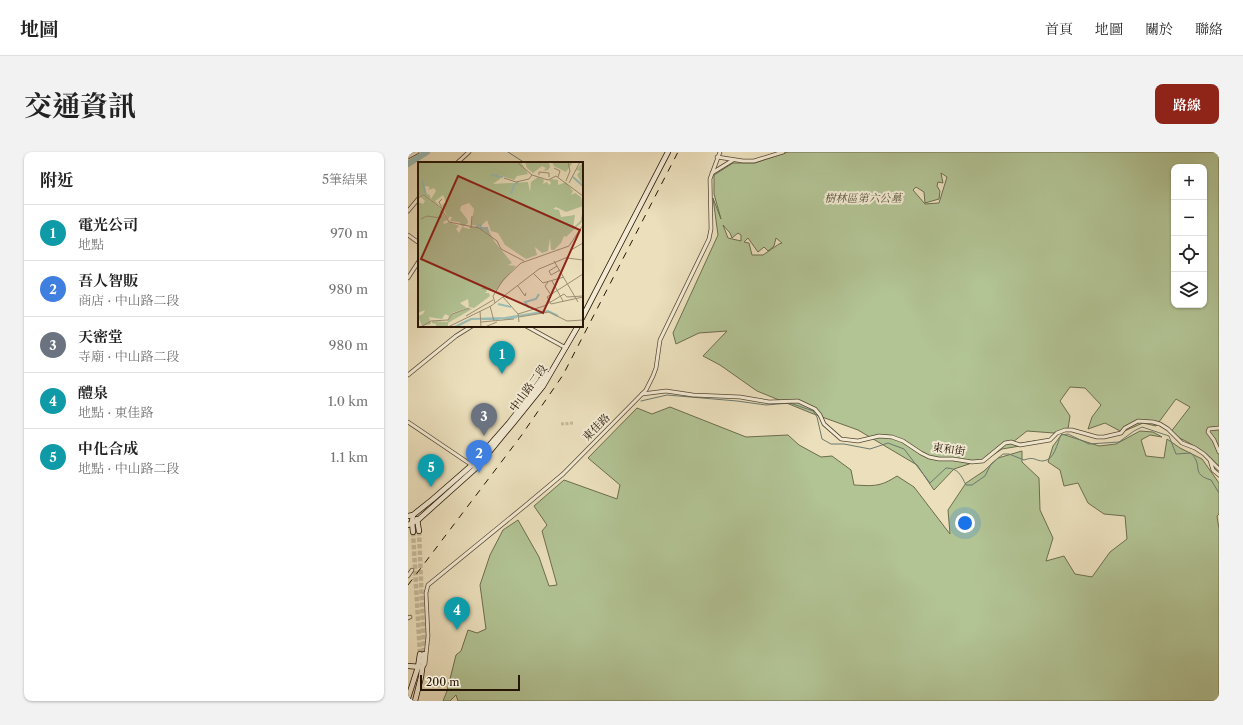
<!DOCTYPE html>
<html lang="zh-TW">
<meta charset="utf-8">
<style>
body{margin:0;font-family:"Libre Caslon Text","Noto Serif TC",serif;background:#f2f2f2;color:#222}
.controls{position:absolute;right:12px;top:12px;display:grid;overflow:hidden;border-radius:8px;box-shadow:0 1px 3px #0004}
.controls button{width:36px;height:36px;display:grid;place-items:center;padding:0;border:0;border-bottom:1px solid #e0e0e0;background:#fff;color:#222;font:20px sans-serif}
.scale{position:absolute;left:12px;bottom:10px;width:100px;box-sizing:border-box;padding-left:4px;border:2px solid #271506;border-top:0;font-size:11px;line-height:14px;white-space:nowrap;color:#271506;-webkit-text-stroke:3px #f2ead3;paint-order:stroke}
.you{position:absolute;left:557px;top:371px;width:14px;height:14px;margin:-10px;border:3px solid #fff;border-radius:50%;background:#1a73e8;box-shadow:0 0 0 6px #1a73e833}
.badge{display:grid;place-items:center;width:26px;height:26px;border-radius:50%;background:#8f2418;color:#fff;font-size:13px;font-weight:700}
.pin{position:absolute;translate:-50% -33px;filter:drop-shadow(0 1px 2px #0008)}
.pin::after{content:'';position:absolute;top:21px;width:14px;height:12px;background:inherit;clip-path:polygon(0 0,100% 0,50% 100%)}
.list{margin:0;padding:0;list-style:none}
h2{display:flex;justify-content:space-between;align-items:center;height:52px;margin:0;padding:0 16px;font-size:17px}
h2 small{font-size:13px;font-weight:400;color:#767676}
.list li{display:grid;grid-template-columns:26px 1fr auto;gap:12px;align-items:center;box-sizing:border-box;height:56px;padding:0 16px;border-top:1px solid #e0e0e0}
.list b{display:block;font-size:15px;white-space:nowrap}
.list p{margin:0;font-size:13px;white-space:nowrap;color:#767676}
.list em{font-size:13px;font-style:normal;color:#767676}
.icon{flex:none;width:22px;height:22px;fill:none;stroke:currentColor;stroke-width:2;stroke-linecap:round;stroke-linejoin:round}
.map{position:relative;flex:none;width:811px;height:549px;overflow:hidden;border-radius:8px}
header{display:flex;align-items:center;gap:24px;box-sizing:border-box;height:56px;padding:0 20px;background:#fff;border-bottom:1px solid #e0e0e0}
header strong{font-size:19px}
nav{display:flex;gap:22px;margin-inline-start:auto;font-size:14px}
.intro{display:flex;align-items:center;justify-content:space-between;box-sizing:border-box;height:96px;padding:0 24px}
h1{margin:0;font-size:28px}
.button{padding:10px 18px;border-radius:8px;background:#8f2418;color:#fff;font-size:14px;font-weight:700}
main{display:flex;gap:24px;padding:0 24px}
aside{flex:1;background:#fff;border-radius:8px;box-shadow:0 1px 3px #0004}
.map>svg:first-child{display:block}
.green{fill:#b2c394;stroke:#6c6c4d;fill-rule:evenodd}
.lines{fill:none;stroke-linecap:round;stroke-linejoin:round}
.stream{stroke:#6b796f;stroke-width:1}
.river{stroke:#99bcb5;stroke-width:6}
.street-tunnel{stroke:#c4b798;stroke-width:3;stroke-dasharray:3 1.5;stroke-linecap:butt}
.secondary-tunnel{stroke:#c4b798;stroke-width:4.5;stroke-dasharray:4.5 2;stroke-linecap:butt}
.street-casing{stroke:#584834;stroke-width:4.5}
.secondary-casing{stroke:#271506;stroke-width:6}
.street{stroke:#f2ead3;stroke-width:3}
.secondary{stroke:#f2ead3;stroke-width:4.5}
.rail{stroke:#271506;stroke-width:1;stroke-dasharray:7 7;stroke-linecap:butt}
.labels{text-anchor:middle;stroke-width:4;stroke-linejoin:round;paint-order:stroke}
.park-label{font-size:11px;font-style:italic;fill:#585238;stroke:#f2ead3}
.street-label{font-size:11px;fill:#271506;stroke:#f2ead3}
.inset-river{fill:none;stroke:#99bcb5;stroke-width:2}
.inset-road{fill:none;stroke:#9d8e73;stroke-width:1}
.view{fill:#8f2418;fill-opacity:0.15;stroke:#8f2418;stroke-width:2}
.inset-edge{fill:none;stroke:#271506;stroke-width:2}
</style>
<header>
<strong>地圖</strong>
<nav><a>首頁</a><a>地圖</a><a>關於</a><a>聯絡</a></nav>
</header>
<div class="intro"><h1>交通資訊</h1><a class="button">路線</a></div>
<main>
<aside>
<h2>附近<small>5筆結果</small></h2>
<ul class="list">
<li><span class="badge" style="background:#0f9aa8">1</span><div><b>電光公司</b><p>地點</p></div><em>970 m</em></li>
<li><span class="badge" style="background:#3f7fe0">2</span><div><b>吾人智販</b><p>商店 · 中山路二段</p></div><em>980 m</em></li>
<li><span class="badge" style="background:#6b7280">3</span><div><b>天密堂</b><p>寺廟 · 中山路二段</p></div><em>980 m</em></li>
<li><span class="badge" style="background:#0f9aa8">4</span><div><b>醴泉</b><p>地點 · 東佳路</p></div><em>1.0 km</em></li>
<li><span class="badge" style="background:#0f9aa8">5</span><div><b>中化合成</b><p>地點 · 中山路二段</p></div><em>1.1 km</em></li>
</ul>
</aside>
<div class="map">
<svg width="811" height="549" viewBox="0 0 811 549">
<rect width="100%" height="100%" fill="#ebdfbc"/>
<filter id="stains"><feTurbulence type="fractalNoise" baseFrequency=".005" numOctaves="4"/><feColorMatrix values="0 0 0 0 .2 0 0 0 0 .09 0 0 0 0 .02 0 0 0 .5 -.17"/></filter>
<radialGradient id="worn" r=".72"><stop offset=".6" stop-color="#630" stop-opacity="0"/><stop offset="1" stop-color="#630" stop-opacity=".3"/></radialGradient>
<!-- green -->
<g class="green">
<path d="M380 0H811V315C806 313 805 307 800 304 789 294 775 288 762 281L782 255 768 247 748 274 735 271 714 280 697 271 680 277 684 265 693 253 677 236 662 235 652 249 662 264 660 277 646 281 619 279 605 290 608 292 627 289 612 294 594 297 576 309 564 311 546 317 526 338 509 313 450 278 403 261 349 239 312 213 295 204 319 179 291 181 268 192 265 181 310 83 305 46 313 67 306 42V23L325 11H347ZM766 15H796V153H766ZM533 21 539 25 531 51 517 52 505 38 508 35 516 40 517 51 531 47 532 39 529 34 530 30 535 31ZM315 73 322 81 324 86 330 81 333 83V89L320 86ZM340 86 350 100 356 95 360 99 366 94 368 86 374 91 371 92 355 103H344L341 91 336 90Z"/>
<path d="M262 255 338 285 380 283 391 293 413 305 424 304 443 318 446 333C466 334 472 335 489 324L506 335 542 382 540 358 558 331 576 319 590 306 614 299V310L631 326 632 358 645 386 638 409 656 404 667 422 684 425 702 400 719 387 717 364 696 362 680 351 670 331 656 334 652 318 640 310 645 294 654 282 691 294 708 292 732 279 745 280 754 285 742 283 733 288 738 304 756 306 759 287 772 296 794 307 811 331V362L809 364 811 377V549H50L48 543 42 549H35L39 539 48 503 53 499 60 478 69 481 78 477 72 433 82 403 95 378 110 368 131 405 141 434 149 433 134 379 139 373 126 354 156 328 209 347 212 333 180 306 229 256 244 262Z"/>
</g>
<g class="lines">
<!-- stream -->
<g class="stream">
<path d="M100 0 117 11"/>
<path d="M233 249 259 243 329 249 358 253 382 251 405 259 409 265 414 287 423 292H436L462 297 480 291 496 297 522 331 538 316C550 316 553 323 558 333H564L577 324 583 312 595 302H601L616 308C627 304 627 309 635 309 647 308 649 291 653 283L660 282 681 292 711 290 726 279 734 275 761 284 768 302 783 301C796 314 782 322 803 328L811 341"/>
</g>
<!-- river -->
<path class="river" d="M0 12 19 0"/>
<!-- street-tunnel -->
<path class="street-tunnel" d="M153 272 166 271"/>
<!-- secondary-tunnel -->
<g class="secondary-tunnel">
<path d="M11 379 16 502"/>
<path d="M5 380 12 502"/>
</g>
<defs>
<g id="street">
<path d="M0 5 9 0"/>
<path d="M309 5 335 9H346L375 0"/>
<path d="M49 11 61 0"/>
<path d="M304 21 325 8"/>
<path d="M0 59 11 46"/>
<path d="M0 83 11 91"/>
<path d="M0 126 11 109"/>
<path d="M118 174 158 196"/>
<path d="M0 223 48 184 64 174"/>
<path d="M234 242 258 239 285 243 332 245 361 250 390 249 407 257 412 263 416 272 433 287 450 289 471 284 484 285 495 289 513 301 521 305 531 307H545L564 310 575 309 597 291 603 290 612 293 642 288 649 281 657 278H664L689 285H696L713 281 717 276 730 269 745 270 752 272 760 277 774 291 787 296 796 302 811 317"/>
<path d="M0 270 68 316"/>
<path d="M811 276 801 277 800 280 806 288 811 300"/>
<path d="M802 308 805 318 811 323"/>
<path d="M0 424 4 418"/>
<path d="M0 466 2 465"/>
<path d="M15 515 17 512 20 484 18 441 20 433 118 353 155 322 238 238 245 224 248 216 252 188 301 87 303 77 302 27 312 0"/>
</g>
<g id="secondary">
<path d="M174 166 260 0"/>
<path d="M5 363 4 370 5 380"/>
<path d="M0 364 5 363 25 347 64 313 101 271 139 222"/>
<path d="M9 367 11 379"/>
<path d="M0 373 10 368 68 316 106 270 135 234 170 174"/>
<path d="M0 514 13 515"/>
<path d="M0 546 10 515 12 502"/>
<path d="M7 549 13 525 16 502"/>
</g>
</defs>
<!-- street casing -->
<use href="#street" class="street-casing"/>
<!-- secondary casing -->
<use href="#secondary" class="secondary-casing"/>
<!-- street -->
<use href="#street" class="street"/>
<!-- secondary -->
<use href="#secondary" class="secondary"/>
<!-- rail -->
<path class="rail" d="M0 433 113 284 155 223 270 0"/>
</g>
<g class="labels">
<!-- park labels -->
<g class="park-label">
<text x="455" y="50">樹林區第六公墓</text>
</g>
<!-- street labels -->
<g class="street-label">
<text transform="translate(120 236) rotate(-54)" y="4">中山路二段</text>
<text transform="translate(188 275) rotate(-45)" y="4">東佳路</text>
<text transform="translate(541 297) rotate(8)" y="4">東和街</text>
</g>
</g>
<!-- overview -->
<g transform="translate(10 10)">
<rect width="165" height="165" fill="#ebdfbc"/>
<path d="M0 0H103L110 12 99 14 96 18 81 13 83 16 75 22 110 20 112 30 113 20 120 15 126 18 125 22 129 20 131 23 133 21 131 18 133 17 140 18V23L148 20 155 29 153 33 157 31 163 35 165 44 148 50 138 45 135 47 141 48 143 55 157 53 155 66 163 58V53L165 59 148 75 146 74 143 81 136 88H133L132 76 130 89 124 91 117 85 119 93 108 97 87 83 80 71 73 69 69 58 63 64 53 63 56 47 51 41 43 44 42 48 49 57 50 61 45 65 41 60 32 59 34 56 32 54 30 57 24 43 28 40 25 33 17 39 24 46 7 33 11 32 13 37 18 29 16 26 10 28 12 25 7 24 8 32 0 35ZM107 0H131L132 5 130 8 125 9 128 6 124 4 115 11 109 6ZM134 0H155L148 10 136 4ZM165 0V23L159 13 162 9 158 8ZM7 34 22 46 29 58 25 60 26 62 31 60 41 64 38 67 41 71 44 65 51 67 53 66 50 65H69L76 79 94 101 90 103 98 104 78 128 68 126 69 130 66 131H71L72 134 56 146 51 145 50 137 42 141 49 146 34 151 30 157 31 154 27 152 24 157 11 155 13 162 4 164 0 154 5 152 7 148 0 151V40L5 42 7 39 3 35ZM51 146 54 147 30 161V164L18 165V162L14 161V159L29 160 34 152Z" fill="#b2c394"/>
<path class="inset-river" d="M73 13 85 15M155 15 165 24M4 18 8 33M93 32 96 23 100 20M58 65 62 63 64 67 69 66 70 71M80 142 93 145M111 146 107 140 118 137 121 132M64 157H81M86 157 99 155M37 165 53 157 87 156 130 149 140 154"/>
<path class="inset-road" d="M99 0 114 13M136 6 142 9 140 15M121 13V10L131 11V15M86 16 98 20 111 17 114 13 130 18 138 14 165 34M148 19 152 9 150 0M151 21 162 0M0 36 6 33 23 46 31 60 61 66 79 79 83 87 106 99M24 37 21 40 25 48M3 57 9 54 23 56V48M53 66 54 54M153 88 165 81M149 96 165 98M136 99 160 140M139 104 131 109 133 113 142 108M115 111 125 121 146 115M165 112 129 135 133 142 165 135M134 119 145 139M130 120 127 124 133 133M100 124 107 134 108 131M64 126 79 130M85 135 100 152 101 160M77 141 75 134 85 118 103 101 151 84 165 63M72 144 76 159M62 149 63 165M100 152 126 144 146 132 149 135 165 134M48 154 75 138M101 155 131 150 149 159 165 158M63 160 96 157M3 165 13 159 30 158 34 152 51 146M30 165 73 144 121 107 150 95M67 165 79 160M100 165H115"/>
<path class="view" d="M40 14 162 68 125 151 3 97Z"/>
<rect width="165" height="165" class="inset-edge"/>
</g>
<rect width="100%" height="100%" filter="url(#stains)"/>
<rect width="100%" height="100%" fill="url(#worn)"/>
</svg>
<div class="controls">
<button>+</button>
<button>−</button>
<button><svg class="icon" aria-label="locate" viewBox="0 0 24 24"><circle cx="12" cy="12" r="6"/><path d="M12 2v4M12 18v4M2 12h4M18 12h4"/></svg></button>
<button><svg class="icon" aria-label="layers" viewBox="0 0 24 24"><path d="M12 4l9 5-9 5-9-5zM3 14l9 5 9-5"/></svg></button>
</div>
<div class="scale">200 m</div>
<div class="you"></div>
<div class="pin badge" style="left:94px;top:222px;background:#0f9aa8">1</div>
<div class="pin badge" style="left:71px;top:321px;background:#3f7fe0">2</div>
<div class="pin badge" style="left:76px;top:284px;background:#6b7280">3</div>
<div class="pin badge" style="left:49px;top:478px;background:#0f9aa8">4</div>
<div class="pin badge" style="left:23px;top:335px;background:#0f9aa8">5</div>
</div>
</main>
